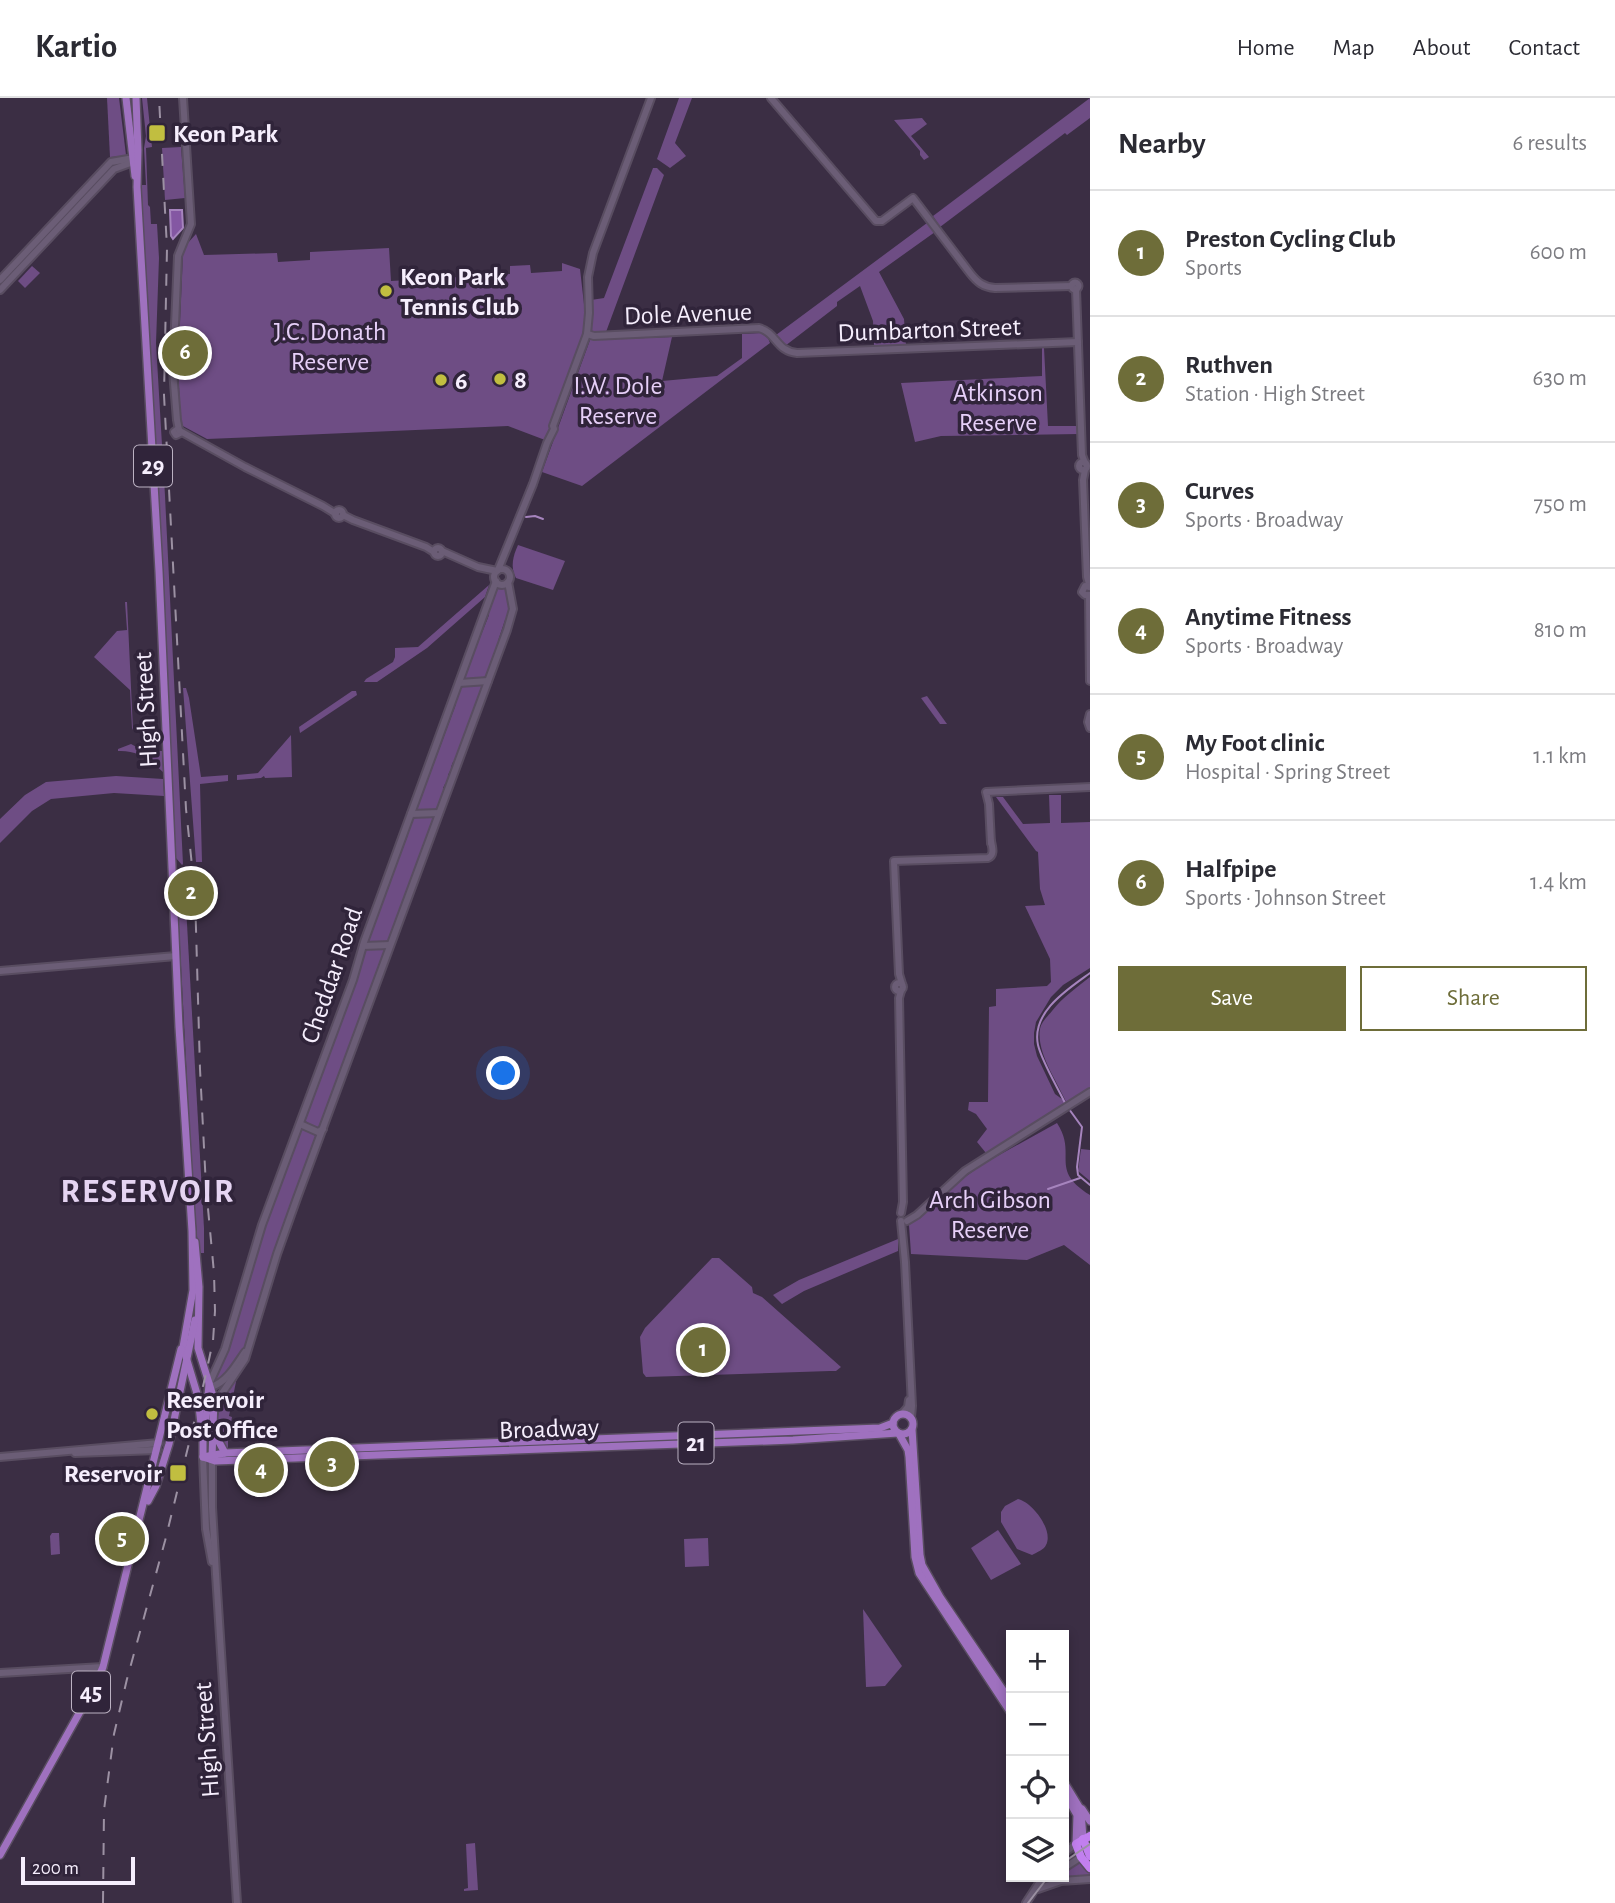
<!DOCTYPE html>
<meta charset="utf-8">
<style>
body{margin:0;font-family:"Alegreya Sans",sans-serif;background:#f7f7f7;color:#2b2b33}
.controls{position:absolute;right:21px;bottom:21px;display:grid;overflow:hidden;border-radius:0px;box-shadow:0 4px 10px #0003}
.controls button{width:63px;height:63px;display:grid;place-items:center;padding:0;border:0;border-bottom:2px solid #e1e1e2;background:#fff;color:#2b2b33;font:35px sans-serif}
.scale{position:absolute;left:21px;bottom:18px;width:114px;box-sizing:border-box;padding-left:7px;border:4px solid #f6eefd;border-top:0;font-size:19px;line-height:24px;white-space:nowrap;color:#f6eefd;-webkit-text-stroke:5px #30243a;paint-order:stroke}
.you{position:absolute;left:504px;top:976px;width:24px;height:24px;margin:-18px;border:5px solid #fff;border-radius:50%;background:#1a73e8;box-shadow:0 0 0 10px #1a73e833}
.badge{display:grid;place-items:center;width:46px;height:46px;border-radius:50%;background:#6e6d39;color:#fff;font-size:23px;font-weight:700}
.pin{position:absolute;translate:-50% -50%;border:4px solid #fff;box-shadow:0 2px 7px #0006}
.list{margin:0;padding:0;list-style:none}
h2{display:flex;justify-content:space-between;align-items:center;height:91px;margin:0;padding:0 28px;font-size:30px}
h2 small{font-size:23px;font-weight:400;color:#7c7c81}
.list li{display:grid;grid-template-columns:46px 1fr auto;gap:21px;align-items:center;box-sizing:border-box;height:126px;padding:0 28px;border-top:2px solid #e1e1e2}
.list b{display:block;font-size:26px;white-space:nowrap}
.list p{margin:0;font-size:23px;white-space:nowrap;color:#7c7c81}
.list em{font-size:23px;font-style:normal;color:#7c7c81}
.actions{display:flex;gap:14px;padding:21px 28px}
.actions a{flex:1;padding:16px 0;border:2px solid #6e6d39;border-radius:0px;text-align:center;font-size:24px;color:#6e6d39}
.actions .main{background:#6e6d39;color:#fff}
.icon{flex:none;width:38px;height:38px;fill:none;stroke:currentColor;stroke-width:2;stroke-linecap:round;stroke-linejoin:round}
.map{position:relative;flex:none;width:1090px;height:1805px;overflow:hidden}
header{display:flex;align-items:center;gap:42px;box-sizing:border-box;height:98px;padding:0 35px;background:#fff;border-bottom:2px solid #e1e1e2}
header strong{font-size:33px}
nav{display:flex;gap:38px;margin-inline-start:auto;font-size:24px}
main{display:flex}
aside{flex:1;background:#fff}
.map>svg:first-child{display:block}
.green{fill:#6e4d84}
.water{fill:#8457a3;stroke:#a684be;stroke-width:2}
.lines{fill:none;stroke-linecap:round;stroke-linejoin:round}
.stream{stroke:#a684be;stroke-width:2}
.secondary-casing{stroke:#594d61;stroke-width:10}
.primary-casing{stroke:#594d61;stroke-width:10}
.highway-casing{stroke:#594d61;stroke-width:11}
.secondary{stroke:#6b5d76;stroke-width:6}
.primary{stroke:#9f71bf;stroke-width:7}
.highway{stroke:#c27fef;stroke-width:8}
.tram{stroke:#9c91a3;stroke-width:2}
.rail{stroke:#9c91a3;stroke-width:2;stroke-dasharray:12 12;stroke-linecap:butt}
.poi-dot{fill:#c1be40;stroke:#30243a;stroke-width:2.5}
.labels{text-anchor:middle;stroke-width:7;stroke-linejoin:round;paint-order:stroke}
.shield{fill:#30243a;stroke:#bbb1c2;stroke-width:2}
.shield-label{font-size:24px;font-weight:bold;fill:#f6eefd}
.poi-label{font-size:26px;font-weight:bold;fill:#f6eefd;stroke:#30243a;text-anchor:start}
.street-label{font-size:26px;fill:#f6eefd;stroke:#30243a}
.park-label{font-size:26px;fill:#e6cff8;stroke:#30243a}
.district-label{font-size:33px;font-weight:bold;letter-spacing:2px;fill:#e5d4f2;stroke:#30243a}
</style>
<header>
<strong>Kartio</strong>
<nav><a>Home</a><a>Map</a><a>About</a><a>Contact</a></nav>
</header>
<main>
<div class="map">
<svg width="1090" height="1805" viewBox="0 0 1090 1805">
<rect width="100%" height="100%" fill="#3b2e44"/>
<!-- green -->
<g class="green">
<path d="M107 0H119L126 57 125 58 110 59Z"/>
<path d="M142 0H147L152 49 146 50 148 107 150 109 151 126H157L159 160 156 245 165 398 183 766 182 767 176 760 163 479 142 108 141 87H146L144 50 146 38Z"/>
<path d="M679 0H692L675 45 686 58 670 70 657 61Z"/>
<path d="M1090 0V20L1067 37 1065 35 940 129 933 118Z"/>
<path d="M922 20 927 26 911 38 929 59 924 62 920 57V53L894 22Z"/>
<path d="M181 49 185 100 165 102 162 50Z"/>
<path d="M653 70H657L664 77 606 234 592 235 591 202 604 200Z"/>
<path d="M927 125 935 134 879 174 904 221 906 247 874 248 873 223 860 188 837 204V208L785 248 776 237Z"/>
<path d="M196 136 204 157 277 155 278 164 310 162V154L389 150 391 183 510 176V168L530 167 531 175 562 173V165L580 171 585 215 582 241 545 342 508 328 207 341 181 327 178 270 183 155 186 147Z"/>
<path d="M32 168 40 175 25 190 18 183Z"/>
<path d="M761 235 768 240 770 245 582 388 542 374 590 242 672 239 662 283 717 278 742 260V236Z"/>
<path d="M1042 250H1044L1048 328H1079V336L941 338 915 344 901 285 1042 278Z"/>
<path d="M518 447 565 463 553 492 516 480C510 469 513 458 518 447Z"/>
<path d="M496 486 507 487 511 507 509 521 505 522 498 543 501 542 487 580 463 582 489 517 487 514Z"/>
<path d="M489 487 485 499 427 550 377 584H364L366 581 393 564 395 559V550L418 549Z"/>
<path d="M125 504H127L133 632 132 630 130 592 94 559 117 533 127 532Z"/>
<path d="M483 586 484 589 457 662 453 664 451 669 455 668 454 671 450 673 448 677H451L449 684 445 686 443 690H447L437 713 416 714 456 606 455 604 462 587Z"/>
<path d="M183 590H186L189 600 201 679 228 677V683L200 686 202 764H196Z"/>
<path d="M352 593H356L357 597 300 635 299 629Z"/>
<path d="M927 598 947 626H940L921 600Z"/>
<path d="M291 637 292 679 265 680 264 678 261 680 237 682V677L258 675Z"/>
<path d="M131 646 142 652 162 653 163 674C149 661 137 652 118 653V651Z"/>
<path d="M116 678 163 681 164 698 114 695 51 701 32 713 0 745V721L25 697 46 684Z"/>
<path d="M1049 697H1061V725L1090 724V870L1063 887 1051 899 1036 924 1034 935V946L1037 958 1055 996 1066 1004C1058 985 1036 954 1040 931 1041 924 1048 918 1052 913 1063 899 1076 890 1090 879V991L986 1055 977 1044 987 1031 976 1016 968 1012 969 1004H988L989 909 996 908V891L1047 888 1051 884 1050 861 1025 808 1045 807 1040 791 1038 754 1036 753 996 699H1003L1023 726 1050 725Z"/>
<path d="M415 718H431L435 720 390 844 369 846 366 843 369 841 382 805 381 803C385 797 392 787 390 779L392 778 399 761 398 756 401 755 408 737 406 735 411 721Z"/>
<path d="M186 808 204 1130V1155H201L198 1150 192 1078 178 810Z"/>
<path d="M366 850H386L387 852 321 1032 315 1030 304 1022 364 852Z"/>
<path d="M1057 1025C1078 1057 1048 1071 1090 1097V1167L1064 1147 1027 1162 911 1156 909 1127 965 1079 983 1066Z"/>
<path d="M301 1029 314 1034 318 1040 295 1099 246 1247 231 1270 219 1283 213 1286 265 1128Z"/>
<path d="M1081 1051 1090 1052V1083L1078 1073Z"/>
<path d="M898 1141V1153L804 1193 782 1206 773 1197 799 1182Z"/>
<path d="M712 1160H719L752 1189 753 1195 762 1199 841 1269 836 1273H830L646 1279 643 1275 640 1239 645 1230Z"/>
<path d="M237 1279 229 1318 232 1319 228 1343V1353L225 1352C214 1318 215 1309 237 1279Z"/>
<path d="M1018 1401C1032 1404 1054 1432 1046 1447 1044 1452 1037 1454 1032 1457L1017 1451 1001 1424V1414L1005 1408Z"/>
<path d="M998 1432 1021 1466 991 1482 971 1450Z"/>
<path d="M52 1435H59L60 1456 51 1457 50 1438Z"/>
<path d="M708 1440 709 1468 685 1469 684 1441Z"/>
<path d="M863 1511 902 1568 885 1588 866 1589Z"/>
<path d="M475 1745 478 1792 464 1793V1791L468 1790 466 1746Z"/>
<path d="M1078 1764 1080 1766 1081 1765 1090 1774V1780L1052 1784 1057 1779H1064V1775Z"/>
</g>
<!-- water -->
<path class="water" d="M170 112H182L183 130 173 141 171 138Z"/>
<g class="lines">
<!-- stream -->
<g class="stream">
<path d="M526 419 535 418 543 421"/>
<path d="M1066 1007C1058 990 1042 964 1038 947 1031 914 1068 891 1090 875"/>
<path d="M1069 1011 1082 1029 1077 1069 1078 1077 1090 1087"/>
<path d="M1048 1091 1080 1080"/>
</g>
<defs>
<g id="secondary">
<path d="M771 0 876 123H882L913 100 970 175C977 184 983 189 995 190L1072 188"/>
<path d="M0 182 111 64 128 61H135"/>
<circle cx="1075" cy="188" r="3.5"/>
<path d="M1076 191 1082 357 1085 365"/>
<path d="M0 192 114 71 136 63"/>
<path d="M587 236 594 238 759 230C777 235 776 253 797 255L1078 244"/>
<path d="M178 331 180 335 176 337 174 334Z"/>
<path d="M179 332 177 322 173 273 178 158 191 126 183 0"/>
<path d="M180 333 245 369 323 408 336 416"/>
<circle cx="1083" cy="368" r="4"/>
<path d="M1085 372 1083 382 1087 479 1090 489"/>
<circle cx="339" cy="416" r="4"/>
<path d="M343 417 353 422 426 449 434 454"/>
<circle cx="438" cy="454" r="4"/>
<path d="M442 453 478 469 497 473"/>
<circle cx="502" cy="479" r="8"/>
<path d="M498 472 533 386 547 345 554 331 553 328 587 236 589 215 588 179 593 155 651 0"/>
<path d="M1090 489 1085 488 1082 494 1085 497H1090"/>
<path d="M1089 497 1090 583"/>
<path d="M459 585 488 583"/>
<path d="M1090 616 1088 624 1090 630"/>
<path d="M411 716 439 715"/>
<path d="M991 745 989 706 986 694 1090 689"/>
<path d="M363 848 390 847"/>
<path d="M0 873 176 858"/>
<circle cx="899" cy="889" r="4"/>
<path d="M902 886 899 876 894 763 988 760C995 757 992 749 991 743"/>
<path d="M300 1026 318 1034 323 1031"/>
<path d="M901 1115 903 1104 899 900 901 893"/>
<path d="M901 1123 905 1164 912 1308 911 1319"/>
<path d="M907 1123 917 1117 965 1073 1090 994"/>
<path d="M210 1284 225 1251 262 1127 353 882 364 844 496 483"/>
<path d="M211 1289C227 1284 236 1267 245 1254"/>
<path d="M215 1312 221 1297 245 1261 277 1156 297 1100 507 532 513 511 508 484"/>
<path d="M902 1316 908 1309 909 1302"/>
<path d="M75 1355 157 1352"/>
<path d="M0 1359 159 1345"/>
<path d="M203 1359 206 1431 212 1464"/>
<path d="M212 1363V1409L216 1476 237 1805"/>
<path d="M0 1575 103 1569"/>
<path d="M1064 1755 1076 1746"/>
<path d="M1064 1770 1081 1759"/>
<path d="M1038 1791 1061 1783 1090 1781"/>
<path d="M1026 1805 1043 1779"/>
</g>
<g id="primary">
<path d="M126 0 135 78"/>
<path d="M136 0 138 52 137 89 159 473 179 929 192 1133 193 1192 183 1249 198 1299 203 1344V1359L215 1363 793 1342 898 1335"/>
<path d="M195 1144 199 1189 198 1250 214 1301 212 1360"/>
<circle cx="903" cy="1326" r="10"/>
<path d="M216 1330 219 1344 225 1355"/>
<path d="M912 1331 920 1457 922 1467 940 1499 1011 1604"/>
<path d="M205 1333 209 1286"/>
<path d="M899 1336 908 1352 909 1359 915 1459 919 1475 1011 1615"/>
<path d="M203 1359 225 1355 880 1330 893 1325"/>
<path d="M148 1403 156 1388 169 1346 195 1222"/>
<path d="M1064 1684 1081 1712 1083 1741"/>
<path d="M1064 1694 1077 1717 1076 1746"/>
<path d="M1082 1711 1090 1723"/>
<path d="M0 1757 96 1585 103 1569 181 1251"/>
</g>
<g id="highway">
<path d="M1090 1738 1076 1746 1081 1759 1090 1770"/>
<path d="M1083 1741 1090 1758"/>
</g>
</defs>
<!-- secondary casing -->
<use href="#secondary" class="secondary-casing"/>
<!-- primary casing -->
<use href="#primary" class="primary-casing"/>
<!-- highway casing -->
<use href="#highway" class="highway-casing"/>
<!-- secondary -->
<use href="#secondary" class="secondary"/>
<!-- primary -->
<use href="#primary" class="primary"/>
<!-- highway -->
<use href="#highway" class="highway"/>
<!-- tram -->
<g class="tram">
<path d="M1064 1764 1090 1746"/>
<path d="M1028 1805 1048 1779"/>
</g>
<!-- rail -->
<path class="rail" d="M103 1805 104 1712 114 1636 127 1581 165 1443 205 1280 213 1243 215 1213 214 1175 206 1089 200 971 195 796 186 711 164 297 167 150 159 0"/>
</g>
<!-- markers -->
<g class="poi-dot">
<rect x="148" y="26" width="18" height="18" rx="3.5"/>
<circle cx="386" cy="193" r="7"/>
<circle cx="500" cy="281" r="7"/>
<circle cx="441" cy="282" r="7"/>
<circle cx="152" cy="1316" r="7"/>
<rect x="169" y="1366" width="18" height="18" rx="3.5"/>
</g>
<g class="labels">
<!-- shield labels -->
<g class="shield">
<rect x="134" y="347.5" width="38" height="41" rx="5"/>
<rect x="678.5" y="1324.5" width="35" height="41" rx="5"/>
<rect x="72" y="1573.5" width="38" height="41" rx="5"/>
</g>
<g class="shield-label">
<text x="153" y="376">29</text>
<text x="696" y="1353">21</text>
<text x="91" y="1602">45</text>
</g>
<!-- poi labels -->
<g class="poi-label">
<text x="173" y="44">Keon Park</text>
<text x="400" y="187">Keon Park<tspan x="400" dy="30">Tennis Club</tspan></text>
<text x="514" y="290">8</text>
<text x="455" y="291">6</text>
<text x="166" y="1310">Reservoir<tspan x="166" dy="30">Post Office</tspan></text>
<text x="162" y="1384" text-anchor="end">Reservoir</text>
</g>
<!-- street labels -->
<g class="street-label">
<text transform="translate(688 215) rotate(-2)" y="9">Dole Avenue</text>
<text transform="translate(929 231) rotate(-2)" y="9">Dumbarton Street</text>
<text transform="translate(145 612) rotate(-93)" y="9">High Street</text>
<text transform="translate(331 877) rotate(-71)" y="9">Cheddar Road</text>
<text transform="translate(549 1330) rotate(-2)" y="9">Broadway</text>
<text transform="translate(206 1642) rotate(-94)" y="9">High Street</text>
</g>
<!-- park labels -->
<g class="park-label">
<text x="330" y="242">J.C. Donath<tspan x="330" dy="30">Reserve</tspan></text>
<text x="618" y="296">I.W. Dole<tspan x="618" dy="30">Reserve</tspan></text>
<text x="998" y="303">Atkinson<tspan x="998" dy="30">Reserve</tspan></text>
<text x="990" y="1110">Arch Gibson<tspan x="990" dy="30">Reserve</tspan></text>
</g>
<!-- district labels -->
<g class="district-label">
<text x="148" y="1104">RESERVOIR</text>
</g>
</g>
</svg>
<div class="controls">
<button>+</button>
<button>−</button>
<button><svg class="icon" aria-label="locate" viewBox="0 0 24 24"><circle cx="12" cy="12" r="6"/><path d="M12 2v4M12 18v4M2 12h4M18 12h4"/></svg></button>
<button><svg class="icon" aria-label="layers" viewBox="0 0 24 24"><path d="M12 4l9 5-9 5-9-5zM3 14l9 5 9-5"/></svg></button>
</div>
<div class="scale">200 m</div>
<div class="you"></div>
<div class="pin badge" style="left:703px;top:1252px">1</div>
<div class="pin badge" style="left:191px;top:795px">2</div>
<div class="pin badge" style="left:332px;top:1366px">3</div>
<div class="pin badge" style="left:261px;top:1372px">4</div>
<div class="pin badge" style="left:122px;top:1441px">5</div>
<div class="pin badge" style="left:185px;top:255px">6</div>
</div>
<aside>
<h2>Nearby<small>6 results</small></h2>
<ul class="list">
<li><span class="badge">1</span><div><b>Preston Cycling Club</b><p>Sports</p></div><em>600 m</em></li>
<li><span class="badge">2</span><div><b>Ruthven</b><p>Station · High Street</p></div><em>630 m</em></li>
<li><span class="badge">3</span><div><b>Curves</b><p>Sports · Broadway</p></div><em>750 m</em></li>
<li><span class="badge">4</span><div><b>Anytime Fitness</b><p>Sports · Broadway</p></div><em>810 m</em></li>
<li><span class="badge">5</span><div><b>My Foot clinic</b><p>Hospital · Spring Street</p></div><em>1.1 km</em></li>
<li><span class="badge">6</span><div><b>Halfpipe</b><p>Sports · Johnson Street</p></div><em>1.4 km</em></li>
</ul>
<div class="actions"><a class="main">Save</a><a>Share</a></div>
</aside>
</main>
